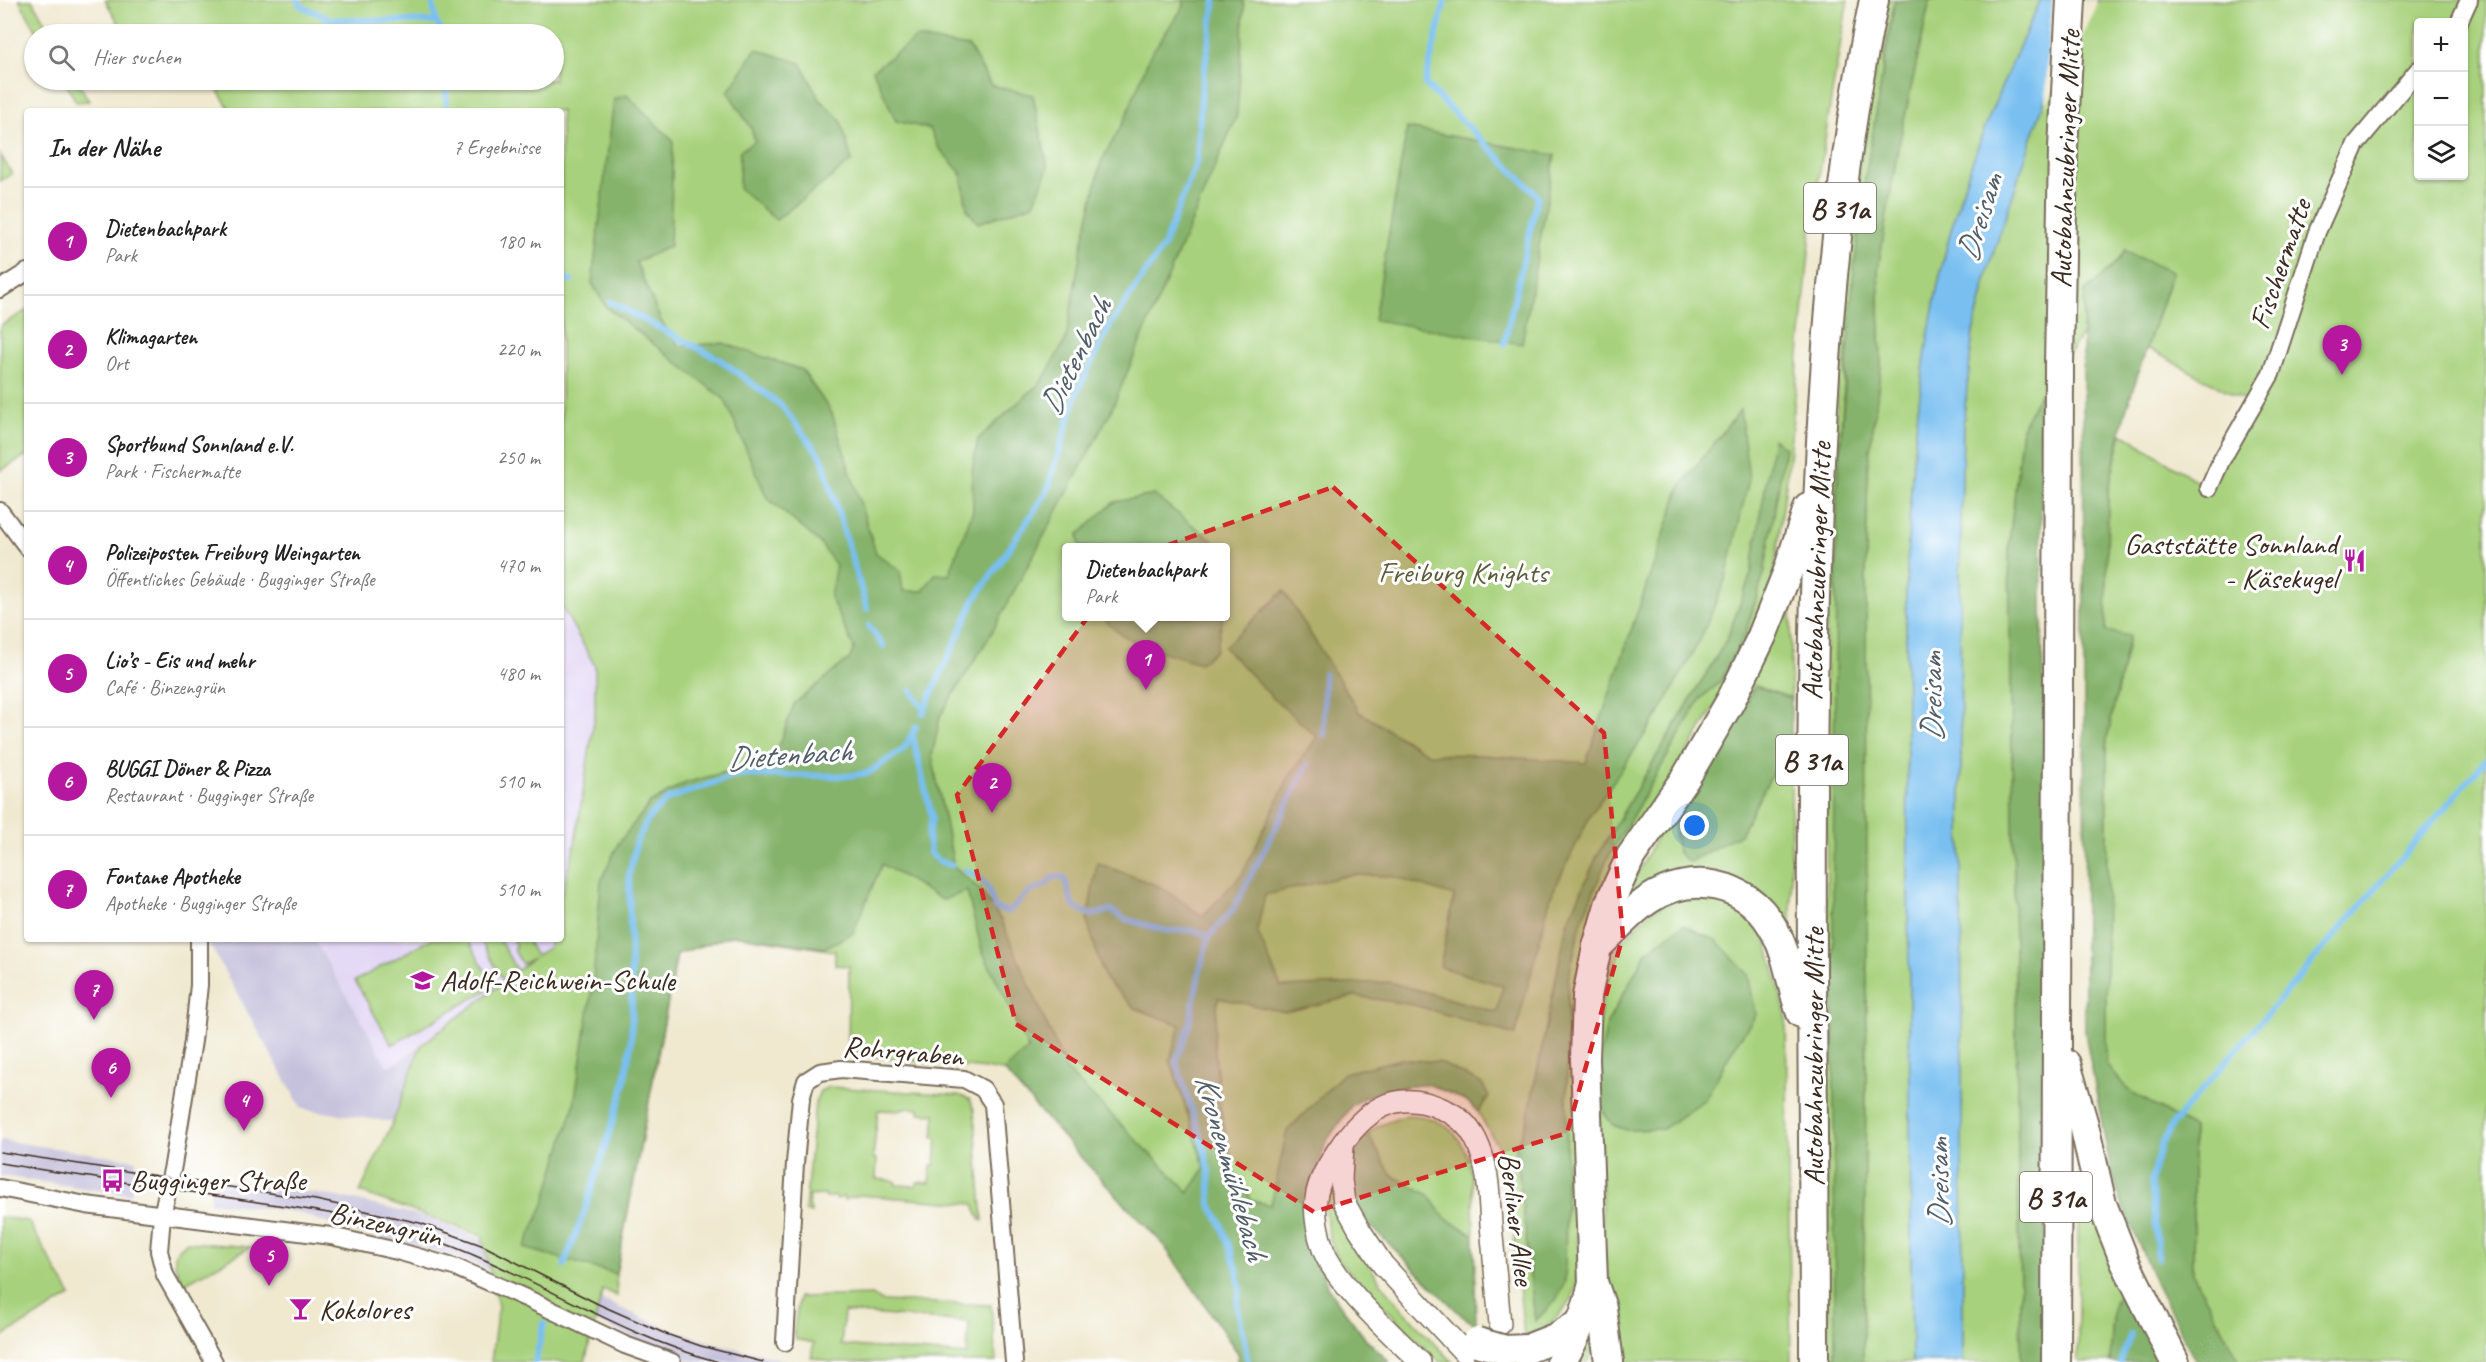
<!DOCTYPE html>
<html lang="de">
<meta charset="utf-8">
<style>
body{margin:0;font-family:Caveat,sans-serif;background:#f6f6f6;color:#222}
.controls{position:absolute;right:18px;top:18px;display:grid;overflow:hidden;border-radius:6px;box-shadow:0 2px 4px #0004}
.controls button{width:54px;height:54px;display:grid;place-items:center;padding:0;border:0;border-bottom:2px solid #e0e0e0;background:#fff;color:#222;font:30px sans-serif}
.you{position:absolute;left:1695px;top:826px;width:21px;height:21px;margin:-15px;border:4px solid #fff;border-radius:50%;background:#1a73e8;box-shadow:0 0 0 9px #1a73e833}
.badge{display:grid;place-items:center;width:39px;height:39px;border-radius:50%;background:#b5179e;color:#fff;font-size:20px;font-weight:700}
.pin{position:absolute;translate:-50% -50px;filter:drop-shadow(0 2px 3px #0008)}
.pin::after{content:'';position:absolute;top:32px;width:21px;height:18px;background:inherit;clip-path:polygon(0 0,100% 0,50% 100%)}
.popup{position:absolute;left:1062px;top:543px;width:168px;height:78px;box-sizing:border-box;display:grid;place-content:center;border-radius:6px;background:#fff;filter:drop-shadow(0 2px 4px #0005);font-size:20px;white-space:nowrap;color:#767676}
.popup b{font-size:22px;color:#222}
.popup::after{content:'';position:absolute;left:50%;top:100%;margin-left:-12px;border:12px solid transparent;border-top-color:#fff}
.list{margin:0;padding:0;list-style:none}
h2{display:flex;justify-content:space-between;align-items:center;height:78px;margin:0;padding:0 24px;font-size:26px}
h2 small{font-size:20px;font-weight:400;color:#767676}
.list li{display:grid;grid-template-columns:39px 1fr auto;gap:18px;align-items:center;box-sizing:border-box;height:108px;padding:0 24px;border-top:2px solid #e0e0e0}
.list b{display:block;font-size:22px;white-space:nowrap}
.list p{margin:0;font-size:20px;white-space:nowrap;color:#767676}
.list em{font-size:20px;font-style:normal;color:#767676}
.icon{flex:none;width:33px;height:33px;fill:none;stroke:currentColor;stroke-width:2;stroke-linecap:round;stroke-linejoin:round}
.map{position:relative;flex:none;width:2486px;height:1362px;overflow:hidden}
.search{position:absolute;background:#fff;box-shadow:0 2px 4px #0004;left:24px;top:24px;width:540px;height:66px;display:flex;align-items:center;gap:15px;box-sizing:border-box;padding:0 21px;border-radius:33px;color:#767676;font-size:22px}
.panel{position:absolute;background:#fff;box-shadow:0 2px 4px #0004;left:24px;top:108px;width:540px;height:834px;border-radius:6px}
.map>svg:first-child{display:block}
.built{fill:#e1d4f4}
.industrial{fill:#c5c0db}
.green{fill:#a7d17c;stroke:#717e4d;stroke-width:1.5;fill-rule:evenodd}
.forest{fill:#85b36c;stroke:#606e45;stroke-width:1.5;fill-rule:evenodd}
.water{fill:#79c0f1;stroke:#5a7588;stroke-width:1.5}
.pier{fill:#f0e9d0}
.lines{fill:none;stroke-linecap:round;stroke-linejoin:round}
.stream{stroke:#79c0f1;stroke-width:6}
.minor-casing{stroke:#7a6d5c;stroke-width:20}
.tertiary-casing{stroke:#7a6d5c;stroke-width:24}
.trunk-casing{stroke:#7a6d5c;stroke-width:32}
.minor{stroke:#fff;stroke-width:16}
.tertiary{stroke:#fff;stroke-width:21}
.trunk{stroke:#fff;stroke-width:28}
.tram{stroke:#3b2a1e;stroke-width:1.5}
.trunk-bridge-casing{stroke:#7a6d5c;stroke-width:32;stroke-linecap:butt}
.trunk-bridge{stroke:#fff;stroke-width:28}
.marked{fill:#d62828;fill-opacity:0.2;stroke:#d62828;stroke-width:4.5;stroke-dasharray:12 8;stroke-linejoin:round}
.labels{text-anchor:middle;stroke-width:6;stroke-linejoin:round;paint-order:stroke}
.shield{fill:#fff;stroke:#766a62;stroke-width:1.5}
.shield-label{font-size:28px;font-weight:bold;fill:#3b2a1e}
.street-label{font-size:30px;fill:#3b2a1e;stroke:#fff}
.poi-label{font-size:30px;fill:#3b2a1e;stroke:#fff;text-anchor:start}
.park-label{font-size:30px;fill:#5b5c3a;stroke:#fff}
.water-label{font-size:32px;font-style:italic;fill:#515e68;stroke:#fff}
</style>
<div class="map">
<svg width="2486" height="1362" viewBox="0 0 2486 1362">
<rect width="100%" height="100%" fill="#fff"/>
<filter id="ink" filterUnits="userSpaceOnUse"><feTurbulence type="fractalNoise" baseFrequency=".0167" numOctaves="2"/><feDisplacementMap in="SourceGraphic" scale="12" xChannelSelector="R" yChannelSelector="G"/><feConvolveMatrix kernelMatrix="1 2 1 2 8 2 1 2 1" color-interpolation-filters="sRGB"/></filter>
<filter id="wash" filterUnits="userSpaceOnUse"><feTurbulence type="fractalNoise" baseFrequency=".008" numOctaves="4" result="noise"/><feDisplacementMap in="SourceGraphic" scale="24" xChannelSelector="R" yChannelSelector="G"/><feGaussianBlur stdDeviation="1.35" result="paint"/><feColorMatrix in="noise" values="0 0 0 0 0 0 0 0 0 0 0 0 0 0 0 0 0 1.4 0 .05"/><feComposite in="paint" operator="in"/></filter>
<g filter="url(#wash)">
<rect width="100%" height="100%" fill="#f0e9d0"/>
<!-- built -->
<g class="built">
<path d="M561 605 595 666V714L575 843 561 898Z"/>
<path d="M314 939H550L549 947 464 1013 388 1067Z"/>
</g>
<!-- industrial -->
<g class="industrial">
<path d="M209 939H314L388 1067 421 1045 393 1122 302 1109 208 942Z"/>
<path d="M0 1140 136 1160 131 1195 0 1176Z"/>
<path d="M212 1178 350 1199 425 1217 496 1245 500 1275 467 1261 419 1246 345 1230 297 1212 210 1202Z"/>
<path d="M600 1299 659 1325 710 1342 792 1362H698L685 1359 594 1321Z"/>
</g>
<!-- green -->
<g class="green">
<path d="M19 0H32L52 34H38Z"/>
<path d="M105 0H1848L1832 93 1811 232 1788 468 1775 569 1768 594 1717 703 1594 908 1576 979 1574 1056 1578 1262 1576 1285 1572 1299 1550 1325 1524 1336 1507 1163 1478 1112 1467 1101 1428 1084 1394 1088 1363 1098 1351 1106 1327 1140 1310 1188 1309 1233 1328 1289 1364 1337 1389 1362H1237L1238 1353 1163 1244 1088 1165 1004 1071 848 1054 849 966 835 965V951L733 935 677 954 616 1274 617 1296 603 1289 585 1362H491L498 1306 482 1236 360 1192 393 1122 421 1045 504 982 480 939H499L517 971 533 958 522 964 513 948 516 946 512 939 527 940 536 956 549 947 550 939H561V898L575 843 595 714V666L561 605V111H231L211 80H554V34H125ZM1774 439 1784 449 1764 574 1745 634 1720 682 1701 698 1606 861 1581 923 1568 978 1565 1281 1535 1320 1516 1146 1527 1122 1567 924 1598 854 1727 639 1751 574ZM1066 548H1226V616H1066Z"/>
<path d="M1887 0H1895L1886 43 1846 353 1837 490 1834 814 1835 1362H1828L1826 620 1838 380 1848 261 1861 154Z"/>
<path d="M1930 0H2041C2004 78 1969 158 1948 242 1918 360 1909 482 1906 603L1912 1362H1863L1867 985 1866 556 1868 463 1881 366 1878 270 1897 153Z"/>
<path d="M2098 0H2486V1362H2240L2193 1274V1129L2128 1090 2106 1064 2107 739 2129 637 2106 631 2108 491 2122 433 2203 485 2248 402 2147 348 2172 273 2119 260 2085 292 2083 334 2040 393 2022 428 2009 545 2021 1362H1963L1960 570 1963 425 1973 332 1990 263 2044 102ZM2418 22H2464V176H2418Z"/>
<path d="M64 80H77L89 101 76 102Z"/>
<path d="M0 154 12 174 0 181Z"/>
<path d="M27 310V455L0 471V326Z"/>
<path d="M1791 581V698L1755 686 1721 750 1674 824V839L1740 834 1791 739V924L1785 929 1750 889 1623 901Z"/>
<path d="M1691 893 1735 904 1763 928 1786 1014 1791 1362H1618L1603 1244 1599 1106 1613 1125 1627 1130 1663 1129 1705 1099 1734 1047 1756 1015 1647 951 1607 1023 1603 1045 1597 1056 1602 998 1607 976 1619 945 1651 911Z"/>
<path d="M431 939H467L494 986 392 1045 355 981Z"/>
<path d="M829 1087 959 1095 970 1099 974 1110 983 1221 980 1220 974 1204 859 1195 844 1200V1197L836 1199 835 1196 826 1198 825 1195 808 1196 811 1213 805 1211 815 1103 820 1091ZM902 1108 919 1109V1113L935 1114 933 1138H937L935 1165H931L930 1183 917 1182 916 1186 896 1185 895 1181 876 1179 877 1159 873 1158 878 1110 901 1111Z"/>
<path d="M1407 1115C1479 1117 1472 1182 1474 1235L1446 1219 1429 1195 1391 1175 1368 1134 1378 1126Z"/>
<path d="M2078 1145 2128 1281 2114 1303 2110 1362H2078Z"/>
<path d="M1329 1189 1333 1192C1339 1207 1346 1223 1353 1239 1378 1286 1416 1325 1453 1362H1439L1340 1262C1327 1240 1325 1218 1326 1193Z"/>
<path d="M0 1217 28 1221 71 1296 0 1338Z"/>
<path d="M187 1242 251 1247 184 1284 175 1265V1253Z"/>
<path d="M872 1295 882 1301 991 1305 996 1362H830L811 1357 814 1343 796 1339 794 1330 799 1297ZM844 1312 969 1322 967 1355 841 1345Z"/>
<path d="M1592 1331 1596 1336 1589 1359 1587 1362H1577Z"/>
</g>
<!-- forest -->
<g class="forest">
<path d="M1183 0H1243L1244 7 1237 115 1110 413 991 634 940 716 932 756 954 867 979 889 1001 920 1067 1071 1189 1192 1205 1168 1170 1060 1180 1025 1135 1008 1105 979 1087 921 1097 863 1159 886 1203 916 1242 874 1289 777 1317 737 1273 698 1224 647 1284 591 1359 712 1428 754 1481 755 1586 763 1680 487 1740 410 1749 479 1726 578 1701 638 1660 712 1590 816 1551 896 1515 1035 1414 1005 1355 996 1285 1012 1218 998 1214 1039 1220 1106 1234 1172 1251 1200 1271 1205 1287 1131 1344 1073 1401 1059 1439 1062 1481 1083 1489 1096 1478 1112 1467 1101 1428 1084 1394 1088 1363 1098 1351 1106 1327 1140 1310 1187 1309 1233 1328 1289 1364 1337 1389 1362H1237L1238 1353 1163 1244 1088 1165 1004 1071 1028 1049 1006 999 982 951 967 891 942 900 882 864 853 933 824 948 733 935 677 954 616 1274 524 1248 544 1204 574 1105 593 982 601 881 618 844 650 803 685 783 774 759 794 704 850 658 854 648 830 597 836 565 819 542 767 498 725 400 606 307 592 283 614 99 627 95 673 141 670 246 636 262 661 321 679 346 723 343 802 370 832 413 876 553 900 571 903 591H923L935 574 949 575 973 510 972 471 978 439 1042 381 1066 339 1081 250 1101 162 1125 119 1150 55 1184 6ZM1350 875 1391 876 1454 896 1440 967 1503 986 1497 1012 1389 982 1281 987 1257 931 1265 895Z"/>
<path d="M1895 0H1930L1897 153 1878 270 1881 366 1868 465 1866 556 1867 985 1863 1362H1835L1833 878 1837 490 1854 269 1865 178Z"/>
<path d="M916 38 969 47 991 85 1033 95 1048 168 1034 204 978 223 967 209 961 173 938 147 930 129 896 121 873 70Z"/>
<path d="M756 49 801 63 820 100 841 121 852 161 776 220 739 188 740 151 755 141 751 128 728 92Z"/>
<path d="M1407 128 1555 155 1522 344 1374 320Z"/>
<path d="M2125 249V252L2172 272 2125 413 2108 491 2106 631 2129 636 2107 739 2106 1064 2128 1090 2193 1128V1274L2240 1362H2196L2152 1275 2121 1202 2110 1166 2085 1033 2083 334 2085 292 2119 260Z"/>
<path d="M2040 393 2047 1094 2044 1362H2021L2009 545 2022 428Z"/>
<path d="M1773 439 1785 448 1764 574 1745 634 1720 682 1701 698 1606 861 1581 923 1568 978 1565 1281 1556 1300 1535 1321 1516 1146 1527 1122 1567 924 1598 854 1727 639 1751 574Z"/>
<path d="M1154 495 1213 541 1214 547H1080L1078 535 1114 502Z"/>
<path d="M1104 617H1223L1216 650 1200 663C1173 654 1117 643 1104 617Z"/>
<path d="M1755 686 1791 698V739L1740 834 1689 862 1678 853 1674 824 1721 750Z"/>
<path d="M1683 925 1717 941 1748 974 1756 1015 1734 1047 1705 1099 1663 1129 1627 1130 1613 1125 1599 1106 1597 1056 1603 1045 1607 1024 1647 951Z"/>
<path d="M1368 1134 1391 1175 1429 1195 1446 1219 1474 1235 1476 1325 1462 1316 1368 1223 1353 1198 1350 1167 1358 1144Z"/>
<path d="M2128 1281 2169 1362H2110L2114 1303Z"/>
</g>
<!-- water -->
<path class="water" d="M2041 0H2098L2044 102 1990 263 1973 332 1963 425 1960 570 1963 1362H1912L1906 603C1909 482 1918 360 1948 242 1969 158 2004 78 2041 0Z"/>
<!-- pier -->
<path class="pier" d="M2052 0H2097L2096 9 2046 107 2047 54Z"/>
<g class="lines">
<!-- stream -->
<g class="stream">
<path d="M297 0 301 6 330 19 436 22 442 32"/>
<path d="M432 0 436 22"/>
<path d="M1445 0 1425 84 1538 196 1504 344"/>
<path d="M445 80 447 111"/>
<path d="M561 275 571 281"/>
<path d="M610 302 719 359 781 405 822 458 867 609"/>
<path d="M869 626 883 646"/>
<path d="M1324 674V735"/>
<path d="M911 691 925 710"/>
<path d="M923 713 975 599 1047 492 1077 392 1111 324 1163 247 1197 161 1202 86 1215 0"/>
<path d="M913 737 932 818 928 836 930 853 938 861 952 865"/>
<path d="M965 870C987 880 988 885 995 908L1009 912 1029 892 1044 886 1053 877H1064L1073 906 1092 915 1111 910 1125 919 1167 931 1193 930 1209 936 1200 969 1188 1030 1176 1061 1203 1144 1209 1171 1211 1205 1222 1226 1237 1269 1240 1289 1237 1303 1248 1362"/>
<path d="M1209 936 1233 910 1308 765"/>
<path d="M2158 1259 2151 1181 2161 1144 2173 1123 2486 760"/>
<path d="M564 1265 584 1213 623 1090 631 1043 632 1011 629 875 637 840 650 816 668 799 736 775 847 776 868 773 904 749 916 727"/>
<path d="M535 1362 544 1323"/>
<path d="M2120 1362 2131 1334"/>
</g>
</g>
</g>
<g filter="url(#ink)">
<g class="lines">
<defs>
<g id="minor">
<path d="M2459 22 2469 0"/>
<path d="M0 289 27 272"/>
<path d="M2209 488 2221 461 2271 374 2317 232 2356 144 2418 70"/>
<path d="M0 511 27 547"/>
<path d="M199 939V985L193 1041 173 1165 162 1216 159 1251 165 1275 214 1362"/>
<path d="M0 1188 86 1205 331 1236 397 1251 457 1268 528 1299 625 1345 672 1362"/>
<path d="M785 1342 795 1163 801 1099 806 1081 820 1072 841 1069 964 1079 983 1089 993 1104 1014 1362"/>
</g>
<g id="tertiary">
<path d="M1343 1145 1341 1180 1344 1202 1359 1229 1383 1265 1473 1362"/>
<path d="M1420 1362C1393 1335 1335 1283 1323 1249 1318 1235 1314 1214 1316 1199 1318 1181 1328 1165 1338 1150 1363 1112 1394 1088 1440 1108 1456 1114 1468 1124 1476 1140 1489 1166 1489 1196 1491 1225 1494 1258 1497 1291 1500 1324"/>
</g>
<g id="trunk">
<path d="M1597 947C1614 931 1629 913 1648 900 1691 871 1746 882 1772 926 1789 954 1790 984 1801 1013"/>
<path d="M2066 1064 2084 1125 2102 1204 2125 1262 2175 1362"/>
<path d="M1594 1285 1602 1308 1609 1362"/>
<path d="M1527 1349 1555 1338 1581 1323"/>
<path d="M1561 1362C1577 1337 1587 1310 1593 1282L1585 1059 1587 996 1597 947 1610 902 1631 856 1686 777 1730 702 1762 636 1788 571 1808 508"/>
<path d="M1814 1362C1814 1119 1809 877 1814 634 1819 422 1830 209 1874 0"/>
<path d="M2056 1362 2059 365 2063 148 2071 0"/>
</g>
</defs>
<!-- minor casing -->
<use href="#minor" class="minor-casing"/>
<!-- tertiary casing -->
<use href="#tertiary" class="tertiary-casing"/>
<!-- trunk casing -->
<use href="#trunk" class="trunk-casing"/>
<!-- minor -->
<use href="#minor" class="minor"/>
<!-- tertiary -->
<use href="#tertiary" class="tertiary"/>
<!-- trunk -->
<use href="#trunk" class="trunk"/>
<!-- tram -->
<g class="tram">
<path d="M0 1152 316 1200 420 1223 484 1246 598 1304 666 1334 701 1346 763 1362"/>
<path d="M0 1163C83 1177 167 1188 251 1201 307 1209 365 1217 420 1235 524 1268 613 1334 719 1362"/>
</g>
<defs>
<path id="trunk-bridge" d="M1477 1342 1505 1350 1527 1349"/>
</defs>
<!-- trunk-bridge casing -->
<use href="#trunk-bridge" class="trunk-bridge-casing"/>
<!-- trunk-bridge -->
<use href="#trunk-bridge" class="trunk-bridge"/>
</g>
</g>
<!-- marked area -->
<path class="marked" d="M1333 487 1604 733 1623 936 1567 1133 1314 1212 1016 1024 957 795 1131 558Z"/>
<!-- icons -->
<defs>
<symbol id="restaurant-bare" viewBox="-9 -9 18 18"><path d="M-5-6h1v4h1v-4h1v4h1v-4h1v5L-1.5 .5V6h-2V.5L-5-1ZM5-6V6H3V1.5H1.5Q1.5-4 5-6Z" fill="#b5179e" stroke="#fff" stroke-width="2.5" paint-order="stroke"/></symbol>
<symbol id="school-bare" viewBox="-9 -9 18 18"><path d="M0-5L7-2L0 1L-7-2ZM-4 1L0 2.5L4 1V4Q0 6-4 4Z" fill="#b5179e" stroke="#fff" stroke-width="2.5" paint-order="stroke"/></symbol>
<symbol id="bus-bare" viewBox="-9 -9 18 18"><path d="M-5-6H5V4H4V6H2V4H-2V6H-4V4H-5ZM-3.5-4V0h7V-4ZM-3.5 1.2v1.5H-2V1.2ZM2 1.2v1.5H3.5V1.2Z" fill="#b5179e" stroke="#fff" stroke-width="2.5" paint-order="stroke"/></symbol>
<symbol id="bar-bare" viewBox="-9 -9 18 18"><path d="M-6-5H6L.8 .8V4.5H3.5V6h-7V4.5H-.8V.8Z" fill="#b5179e" stroke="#fff" stroke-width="2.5" paint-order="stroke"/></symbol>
</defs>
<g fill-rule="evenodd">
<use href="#restaurant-bare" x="2338" y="544" width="33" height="33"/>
<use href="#school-bare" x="406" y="964" width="33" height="33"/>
<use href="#bus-bare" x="96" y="1164" width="33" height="33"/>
<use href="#bar-bare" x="284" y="1292" width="33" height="33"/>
</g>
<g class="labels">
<!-- shield labels -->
<g class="shield">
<rect x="1804" y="183" width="72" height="50" rx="4.5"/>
<rect x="1776" y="735" width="72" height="50" rx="4.5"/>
<rect x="2020" y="1172" width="72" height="50" rx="4.5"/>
</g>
<g class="shield-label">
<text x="1840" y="218">B 31a</text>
<text x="1812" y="770">B 31a</text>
<text x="2056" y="1207">B 31a</text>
</g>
<!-- street labels -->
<g class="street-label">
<text transform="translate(2065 159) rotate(-88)" y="10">Autobahnzubringer Mitte</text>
<text transform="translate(2280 264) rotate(-71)" y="10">Fischermatte</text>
<text transform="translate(1816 571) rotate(-88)" y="10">Autobahnzubringer Mitte</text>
<text transform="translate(903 1051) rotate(5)" y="10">Rohrgraben</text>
<text transform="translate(1813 1057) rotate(-90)" y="10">Autobahnzubringer Mitte</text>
<text transform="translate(1517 1219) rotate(83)" y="10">Berliner Allee</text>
<text transform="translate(386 1224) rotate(13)" y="10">Binzengrün</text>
</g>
<!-- poi labels -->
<g class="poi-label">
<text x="2337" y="554" text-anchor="end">Gaststätte Sonnland<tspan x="2337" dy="34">- Käsekugel</tspan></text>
<text x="440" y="990">Adolf-Reichwein-Schule</text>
<text x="130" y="1190">Bugginger Straße</text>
<text x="319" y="1319">Kokolores</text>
</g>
<!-- park labels -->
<g class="park-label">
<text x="1463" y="582">Freiburg Knights</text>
</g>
<!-- water labels -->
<g class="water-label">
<text transform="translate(1979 217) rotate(-72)" y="11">Dreisam</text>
<text transform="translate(1075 356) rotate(-64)" y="11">Dietenbach</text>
<text transform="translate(1931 697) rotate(-90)" y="11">Dreisam</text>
<text transform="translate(789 754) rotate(-4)" y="11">Dietenbach</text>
<text transform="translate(1232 1167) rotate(74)" y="11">Kronenmühlebach</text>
<text transform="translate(1938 1183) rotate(-91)" y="11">Dreisam</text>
</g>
</g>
</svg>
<div class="controls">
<button>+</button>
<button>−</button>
<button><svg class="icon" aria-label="layers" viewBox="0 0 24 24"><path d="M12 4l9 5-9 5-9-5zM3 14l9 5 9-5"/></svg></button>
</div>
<div class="you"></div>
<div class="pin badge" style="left:1146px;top:690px">1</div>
<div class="popup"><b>Dietenbachpark</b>Park</div>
<div class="pin badge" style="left:992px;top:813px">2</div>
<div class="pin badge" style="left:2342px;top:375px">3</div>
<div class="pin badge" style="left:244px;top:1131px">4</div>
<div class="pin badge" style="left:269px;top:1286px">5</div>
<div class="pin badge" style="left:111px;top:1098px">6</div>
<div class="pin badge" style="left:94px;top:1020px">7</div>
<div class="search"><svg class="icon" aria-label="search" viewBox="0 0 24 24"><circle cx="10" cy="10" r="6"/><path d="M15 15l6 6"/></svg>Hier suchen</div>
<section class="panel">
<h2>In der Nähe<small>7 Ergebnisse</small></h2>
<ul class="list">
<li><span class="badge">1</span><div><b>Dietenbachpark</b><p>Park</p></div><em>180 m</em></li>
<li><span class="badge">2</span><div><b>Klimagarten</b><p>Ort</p></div><em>220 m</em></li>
<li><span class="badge">3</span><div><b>Sportbund Sonnland e.V.</b><p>Park · Fischermatte</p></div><em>250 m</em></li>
<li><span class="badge">4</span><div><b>Polizeiposten Freiburg Weingarten</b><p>Öffentliches Gebäude · Bugginger Straße</p></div><em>470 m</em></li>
<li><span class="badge">5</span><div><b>Lio’s - Eis und mehr</b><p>Café · Binzengrün</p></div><em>480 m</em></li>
<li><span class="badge">6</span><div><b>BUGGI Döner &amp; Pizza</b><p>Restaurant · Bugginger Straße</p></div><em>510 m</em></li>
<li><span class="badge">7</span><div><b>Fontane Apotheke</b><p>Apotheke · Bugginger Straße</p></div><em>510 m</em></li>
</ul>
</section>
</div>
